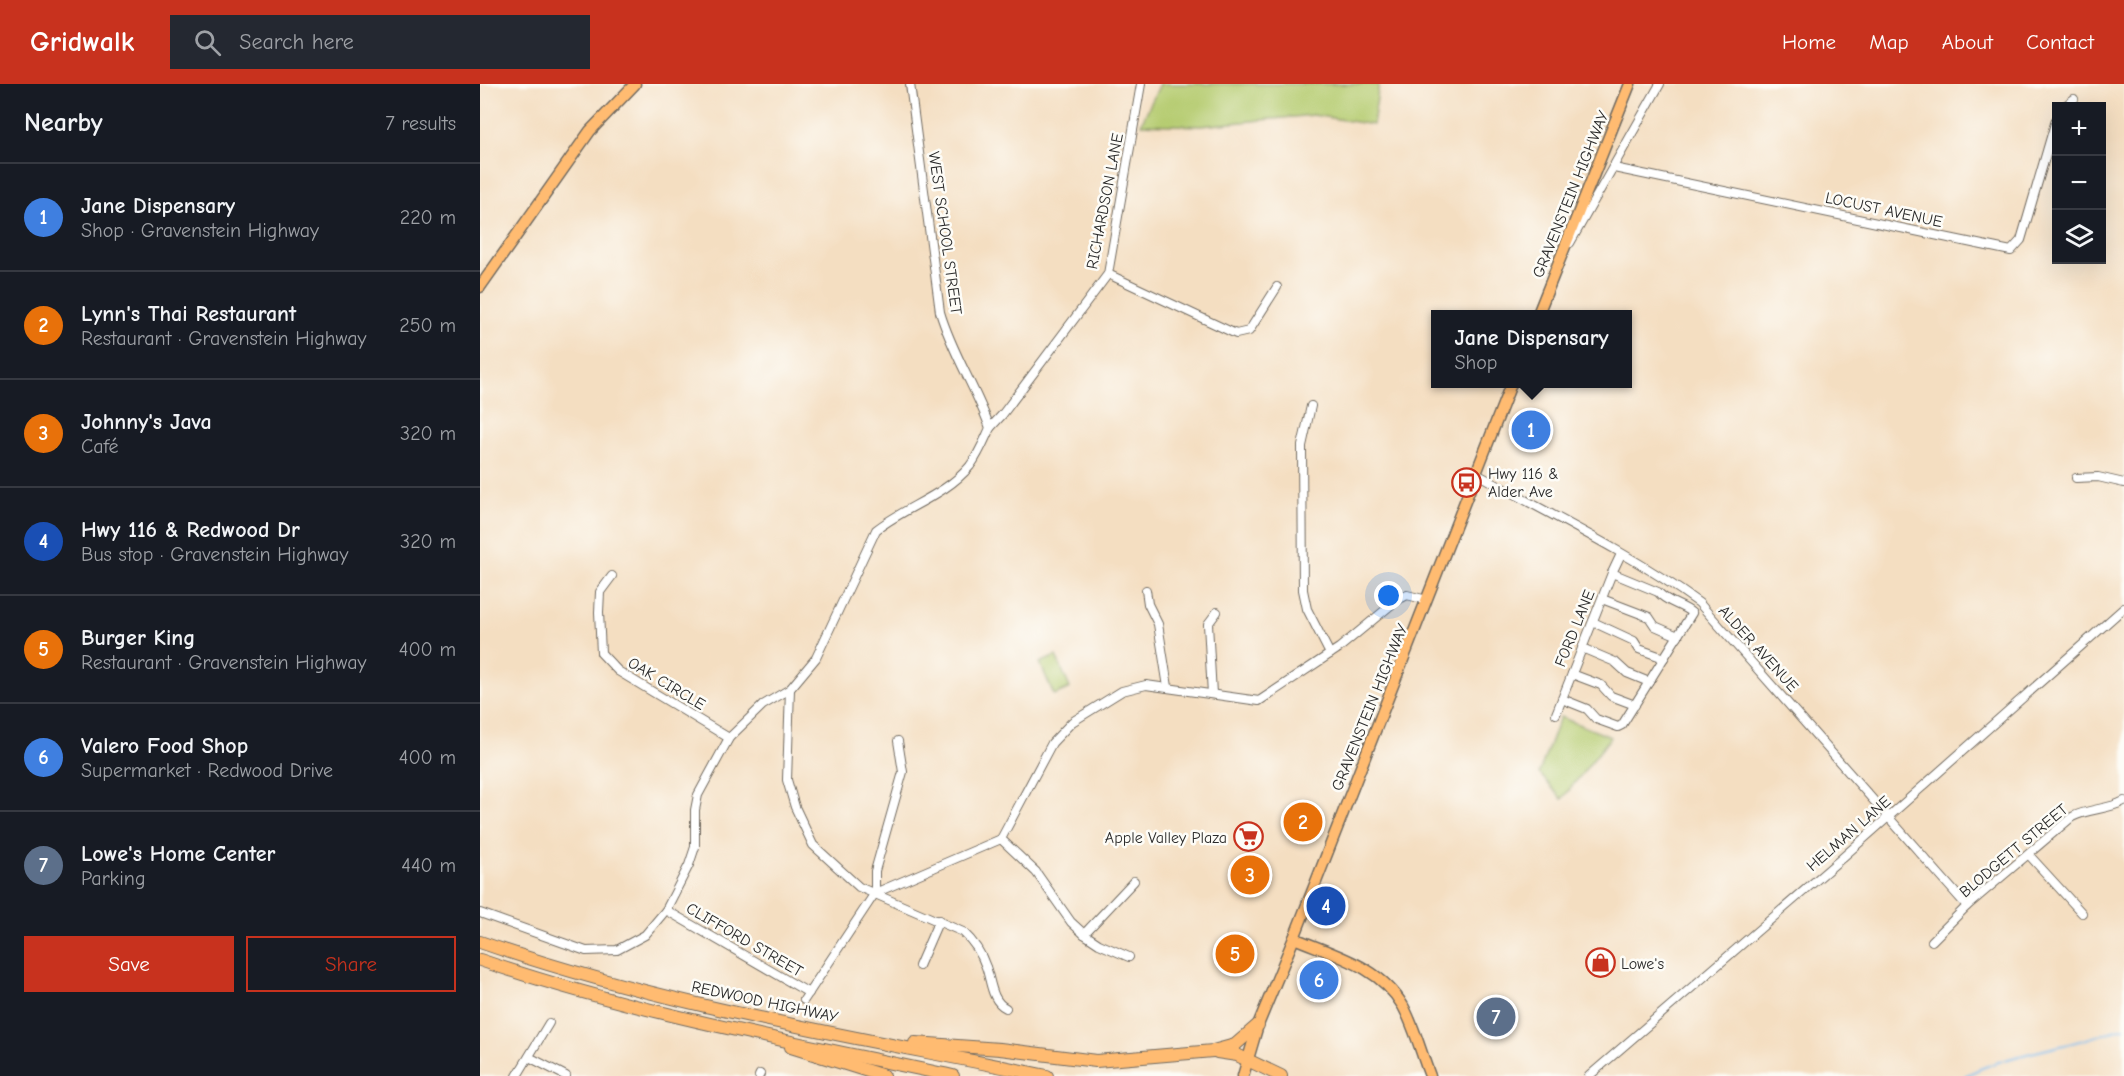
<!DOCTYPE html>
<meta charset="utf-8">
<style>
body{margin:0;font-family:"Comic Neue",sans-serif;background:#242831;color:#f1f3f6}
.controls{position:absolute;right:18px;top:18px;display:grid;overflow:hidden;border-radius:0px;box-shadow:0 6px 24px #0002}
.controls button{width:54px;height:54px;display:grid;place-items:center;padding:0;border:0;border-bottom:2px solid #363941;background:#171b24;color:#f1f3f6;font:30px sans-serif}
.you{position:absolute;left:909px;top:512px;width:21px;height:21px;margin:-15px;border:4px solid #fff;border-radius:50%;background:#1a73e8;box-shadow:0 0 0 9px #1a73e833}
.badge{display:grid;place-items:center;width:39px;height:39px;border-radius:50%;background:#c8321e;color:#fff;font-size:20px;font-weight:700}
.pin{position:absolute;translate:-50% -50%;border:3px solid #fff;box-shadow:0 2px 6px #0006}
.popup{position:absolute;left:951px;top:226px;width:201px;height:78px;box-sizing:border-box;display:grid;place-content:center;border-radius:0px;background:#171b24;filter:drop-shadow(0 2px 4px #0005);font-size:20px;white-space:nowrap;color:#9ea1a6}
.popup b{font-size:22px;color:#f1f3f6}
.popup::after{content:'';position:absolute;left:50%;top:100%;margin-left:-12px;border:12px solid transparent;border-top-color:#171b24}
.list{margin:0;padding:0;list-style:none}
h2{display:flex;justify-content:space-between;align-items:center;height:78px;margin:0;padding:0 24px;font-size:26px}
h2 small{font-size:20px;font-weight:400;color:#9ea1a6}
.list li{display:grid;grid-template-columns:39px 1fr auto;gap:18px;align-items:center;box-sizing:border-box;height:108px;padding:0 24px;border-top:2px solid #363941}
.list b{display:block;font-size:22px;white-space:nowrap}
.list p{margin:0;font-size:20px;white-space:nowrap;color:#9ea1a6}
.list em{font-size:20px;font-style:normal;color:#9ea1a6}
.actions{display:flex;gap:12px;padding:18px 24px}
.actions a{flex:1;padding:14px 0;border:2px solid #c8321e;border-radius:0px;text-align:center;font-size:21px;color:#c8321e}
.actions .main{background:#c8321e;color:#fff}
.icon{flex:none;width:33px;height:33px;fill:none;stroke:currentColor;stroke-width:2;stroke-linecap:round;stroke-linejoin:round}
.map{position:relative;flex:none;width:1644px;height:992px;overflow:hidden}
header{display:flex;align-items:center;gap:36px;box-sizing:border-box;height:84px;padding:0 30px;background:#c8321e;color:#fff}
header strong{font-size:28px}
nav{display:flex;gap:33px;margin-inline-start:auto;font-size:21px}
.search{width:420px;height:54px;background:#242831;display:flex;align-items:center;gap:15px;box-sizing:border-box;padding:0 21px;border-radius:0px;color:#9ea1a6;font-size:22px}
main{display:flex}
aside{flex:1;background:#171b24}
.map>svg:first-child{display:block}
.green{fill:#b6cc71;stroke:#707c4e;stroke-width:1.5}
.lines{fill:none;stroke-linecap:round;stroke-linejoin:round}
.stream{stroke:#78baed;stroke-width:2}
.minor-casing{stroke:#716a60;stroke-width:10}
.major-casing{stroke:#716a60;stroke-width:13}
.highway-casing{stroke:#716a60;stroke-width:14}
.minor{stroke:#fff;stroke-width:8}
.major{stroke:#ffbb71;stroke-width:10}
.highway{stroke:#ffbb71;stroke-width:12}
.labels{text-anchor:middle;stroke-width:5;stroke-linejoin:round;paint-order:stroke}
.street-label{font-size:16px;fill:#2b2b2b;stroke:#fdfcf7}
.poi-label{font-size:16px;fill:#2b2b2b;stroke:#fdfcf7;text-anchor:start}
</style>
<header>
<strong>Gridwalk</strong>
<div class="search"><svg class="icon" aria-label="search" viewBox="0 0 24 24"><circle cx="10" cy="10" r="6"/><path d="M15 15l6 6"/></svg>Search here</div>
<nav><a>Home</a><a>Map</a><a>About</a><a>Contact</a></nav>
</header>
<main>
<aside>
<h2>Nearby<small>7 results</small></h2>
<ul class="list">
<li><span class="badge" style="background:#3f7fe0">1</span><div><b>Jane Dispensary</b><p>Shop · Gravenstein Highway</p></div><em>220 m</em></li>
<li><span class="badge" style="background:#e8710a">2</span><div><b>Lynn's Thai Restaurant</b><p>Restaurant · Gravenstein Highway</p></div><em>250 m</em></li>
<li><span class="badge" style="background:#e8710a">3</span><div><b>Johnny's Java</b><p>Café</p></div><em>320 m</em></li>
<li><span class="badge" style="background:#1a4fb4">4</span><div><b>Hwy 116 &amp; Redwood Dr</b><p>Bus stop · Gravenstein Highway</p></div><em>320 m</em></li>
<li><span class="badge" style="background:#e8710a">5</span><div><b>Burger King</b><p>Restaurant · Gravenstein Highway</p></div><em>400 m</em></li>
<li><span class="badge" style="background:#3f7fe0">6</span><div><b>Valero Food Shop</b><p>Supermarket · Redwood Drive</p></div><em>400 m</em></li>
<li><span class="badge" style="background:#5c6f8a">7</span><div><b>Lowe's Home Center</b><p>Parking</p></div><em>440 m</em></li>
</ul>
<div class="actions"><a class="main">Save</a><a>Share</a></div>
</aside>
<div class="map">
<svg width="1644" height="992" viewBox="0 0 1644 992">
<rect width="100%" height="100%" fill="#fdfcf7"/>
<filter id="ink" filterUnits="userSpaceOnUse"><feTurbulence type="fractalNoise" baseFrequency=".0167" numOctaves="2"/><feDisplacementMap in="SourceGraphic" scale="12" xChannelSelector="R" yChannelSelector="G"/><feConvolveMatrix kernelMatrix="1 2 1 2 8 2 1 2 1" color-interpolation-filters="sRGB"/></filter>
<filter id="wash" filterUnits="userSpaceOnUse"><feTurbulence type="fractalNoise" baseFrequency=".008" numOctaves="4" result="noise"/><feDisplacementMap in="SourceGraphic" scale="24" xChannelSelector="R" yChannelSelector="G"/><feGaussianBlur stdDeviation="1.35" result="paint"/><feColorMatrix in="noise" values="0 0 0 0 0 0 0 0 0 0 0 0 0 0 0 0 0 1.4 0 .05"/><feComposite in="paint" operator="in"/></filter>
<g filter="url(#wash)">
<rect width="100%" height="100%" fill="#f4dec1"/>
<!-- green -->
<g class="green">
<path d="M680 0H899L893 41 833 31 721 42 661 40Z"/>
<path d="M576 572 590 604 574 611 560 579Z"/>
<path d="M1080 633 1131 653 1082 715 1059 689Z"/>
</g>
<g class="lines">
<!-- stream -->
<path class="stream" d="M1485 992C1515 976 1548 970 1580 962 1602 957 1623 950 1644 944"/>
</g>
</g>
<g filter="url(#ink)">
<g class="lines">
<defs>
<g id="minor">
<path d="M1585 22 1594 15"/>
<path d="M1134 84 1531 167 1541 156 1576 36"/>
<path d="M1090 159 1180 0"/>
<path d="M628 190 756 250 769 247 797 203"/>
<path d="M831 322 822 362 823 506 827 525 850 570"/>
<path d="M510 344 522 331 628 190 661 0"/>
<path d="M997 390C1071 431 1150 469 1219 519L1487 822"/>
<path d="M1596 394 1618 393 1644 399"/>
<path d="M132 492 120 508 119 528 121 569 138 587 249 654"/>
<path d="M666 506 668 520 678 540 688 603"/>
<path d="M1122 515 1169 533 1175 542 1198 552"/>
<path d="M1113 538 1154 557 1159 565 1184 574"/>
<path d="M1102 564 1135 578 1147 589 1169 598"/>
<path d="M1092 590 1121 601 1131 612 1155 621"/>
<path d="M310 605 307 696 315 723 333 761 379 803 483 848C494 858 501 868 506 883 511 896 511 917 526 924"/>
<path d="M732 610 728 540 737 528"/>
<path d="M1082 615 1107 625 1116 635 1138 643 1142 641 1212 529C1201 520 1187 519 1178 508L1132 489"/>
<path d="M1076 630 1132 489 1141 470"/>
<path d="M521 755 556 788 591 838 604 850 619 860 649 873"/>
<path d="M1549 771 1602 829"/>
<path d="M395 809V787L423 688 418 657"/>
<path d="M186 826 329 909"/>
<path d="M0 829 106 867 137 866 165 851 186 826 209 781 215 763V726L218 711 249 654 283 621 310 605 336 574 396 446C425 423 466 411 490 382 499 370 504 357 510 344 496 304 472 269 460 228L430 0"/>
<path d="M604 850 654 797"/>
<path d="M1452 857 1487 822 1592 733C1609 724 1628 726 1644 717"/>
<path d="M439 882 459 836"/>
<path d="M324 916 395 809 521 755 572 659 592 638 642 607 666 601 779 617 859 564 916 517 927 511 947 516"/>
<path d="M49 973 86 992"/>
<path d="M37 992 69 939"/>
<path d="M279 992 280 990"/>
<path d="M1109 992 1362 774 1644 524"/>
</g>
<g id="major">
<path d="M0 203 110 47 155 0"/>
<path d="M1058 230 1150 0"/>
<path d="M814 854C854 871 900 882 923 922 935 944 941 969 950 992"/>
<path d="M763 992 778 941 814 854 1031 300"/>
</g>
<g id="highway">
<path d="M0 858C183 922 377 953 567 992"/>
<path d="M0 876C154 929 314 958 473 992"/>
<path d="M435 959 520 965 616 977 733 967 755 961 778 941"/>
<path d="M311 963 404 992"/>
<path d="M737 968 757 971 801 992"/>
</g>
</defs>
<!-- minor casing -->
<use href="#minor" class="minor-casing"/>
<!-- major casing -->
<use href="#major" class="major-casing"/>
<!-- highway casing -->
<use href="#highway" class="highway-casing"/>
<!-- minor -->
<use href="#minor" class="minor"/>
<!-- major -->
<use href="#major" class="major"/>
<!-- highway -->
<use href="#highway" class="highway"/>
</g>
</g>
<!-- icons -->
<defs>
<symbol id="bus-ring" viewBox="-11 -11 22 22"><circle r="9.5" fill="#fdfcf7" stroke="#c8321e" stroke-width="1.5"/><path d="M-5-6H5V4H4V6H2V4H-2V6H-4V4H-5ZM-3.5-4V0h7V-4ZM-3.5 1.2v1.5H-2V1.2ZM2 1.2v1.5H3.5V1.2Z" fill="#c8321e"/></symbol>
<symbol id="supermarket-ring" viewBox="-11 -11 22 22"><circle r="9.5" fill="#fdfcf7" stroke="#c8321e" stroke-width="1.5"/><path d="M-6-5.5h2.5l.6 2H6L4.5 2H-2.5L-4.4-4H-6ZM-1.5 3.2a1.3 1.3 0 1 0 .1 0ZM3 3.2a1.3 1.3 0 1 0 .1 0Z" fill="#c8321e"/></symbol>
<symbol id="shop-ring" viewBox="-11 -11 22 22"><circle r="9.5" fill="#fdfcf7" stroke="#c8321e" stroke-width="1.5"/><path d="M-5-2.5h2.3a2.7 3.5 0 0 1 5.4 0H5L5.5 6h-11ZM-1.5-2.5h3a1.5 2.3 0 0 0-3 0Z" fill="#c8321e"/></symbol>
</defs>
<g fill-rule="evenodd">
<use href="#bus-ring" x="970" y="382" width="33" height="33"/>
<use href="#supermarket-ring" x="752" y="736" width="33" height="33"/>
<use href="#shop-ring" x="1104" y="862" width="33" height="33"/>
</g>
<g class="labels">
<!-- street labels -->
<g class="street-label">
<text transform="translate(1090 110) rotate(-68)" y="6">GRAVENSTEIN HIGHWAY</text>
<text transform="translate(624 117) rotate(-79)" y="6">RICHARDSON LANE</text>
<text transform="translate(1404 125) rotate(12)" y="6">LOCUST AVENUE</text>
<text transform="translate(466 149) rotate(82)" y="6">WEST SCHOOL STREET</text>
<text transform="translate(1094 544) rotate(-68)" y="6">FORD LANE</text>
<text transform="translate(1279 564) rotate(48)" y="6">ALDER AVENUE</text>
<text transform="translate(187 599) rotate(31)" y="6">OAK CIRCLE</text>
<text transform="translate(889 623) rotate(-68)" y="6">GRAVENSTEIN HIGHWAY</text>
<text transform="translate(1368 749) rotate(-41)" y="6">HELMAN LANE</text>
<text transform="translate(1533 766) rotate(-40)" y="6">BLODGETT STREET</text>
<text transform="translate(265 855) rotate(30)" y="6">CLIFFORD STREET</text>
<text transform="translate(285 917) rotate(12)" y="6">REDWOOD HIGHWAY</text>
</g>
<!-- poi labels -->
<g class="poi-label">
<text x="1008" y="395">Hwy 116 &amp;<tspan x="1008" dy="18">Alder Ave</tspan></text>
<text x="747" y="759" text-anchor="end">Apple Valley Plaza</text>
<text x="1141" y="885">Lowe's</text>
</g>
</g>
</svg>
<div class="controls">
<button>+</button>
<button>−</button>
<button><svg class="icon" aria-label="layers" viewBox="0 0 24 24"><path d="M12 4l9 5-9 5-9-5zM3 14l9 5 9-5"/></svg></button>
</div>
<div class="you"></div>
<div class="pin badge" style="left:1051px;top:346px;background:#3f7fe0">1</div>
<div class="popup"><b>Jane Dispensary</b>Shop</div>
<div class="pin badge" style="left:823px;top:738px;background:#e8710a">2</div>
<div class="pin badge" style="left:770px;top:791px;background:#e8710a">3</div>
<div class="pin badge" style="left:846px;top:822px;background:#1a4fb4">4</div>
<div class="pin badge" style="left:755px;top:870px;background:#e8710a">5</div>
<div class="pin badge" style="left:839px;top:896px;background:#3f7fe0">6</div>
<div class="pin badge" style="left:1016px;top:933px;background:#5c6f8a">7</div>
</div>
</main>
